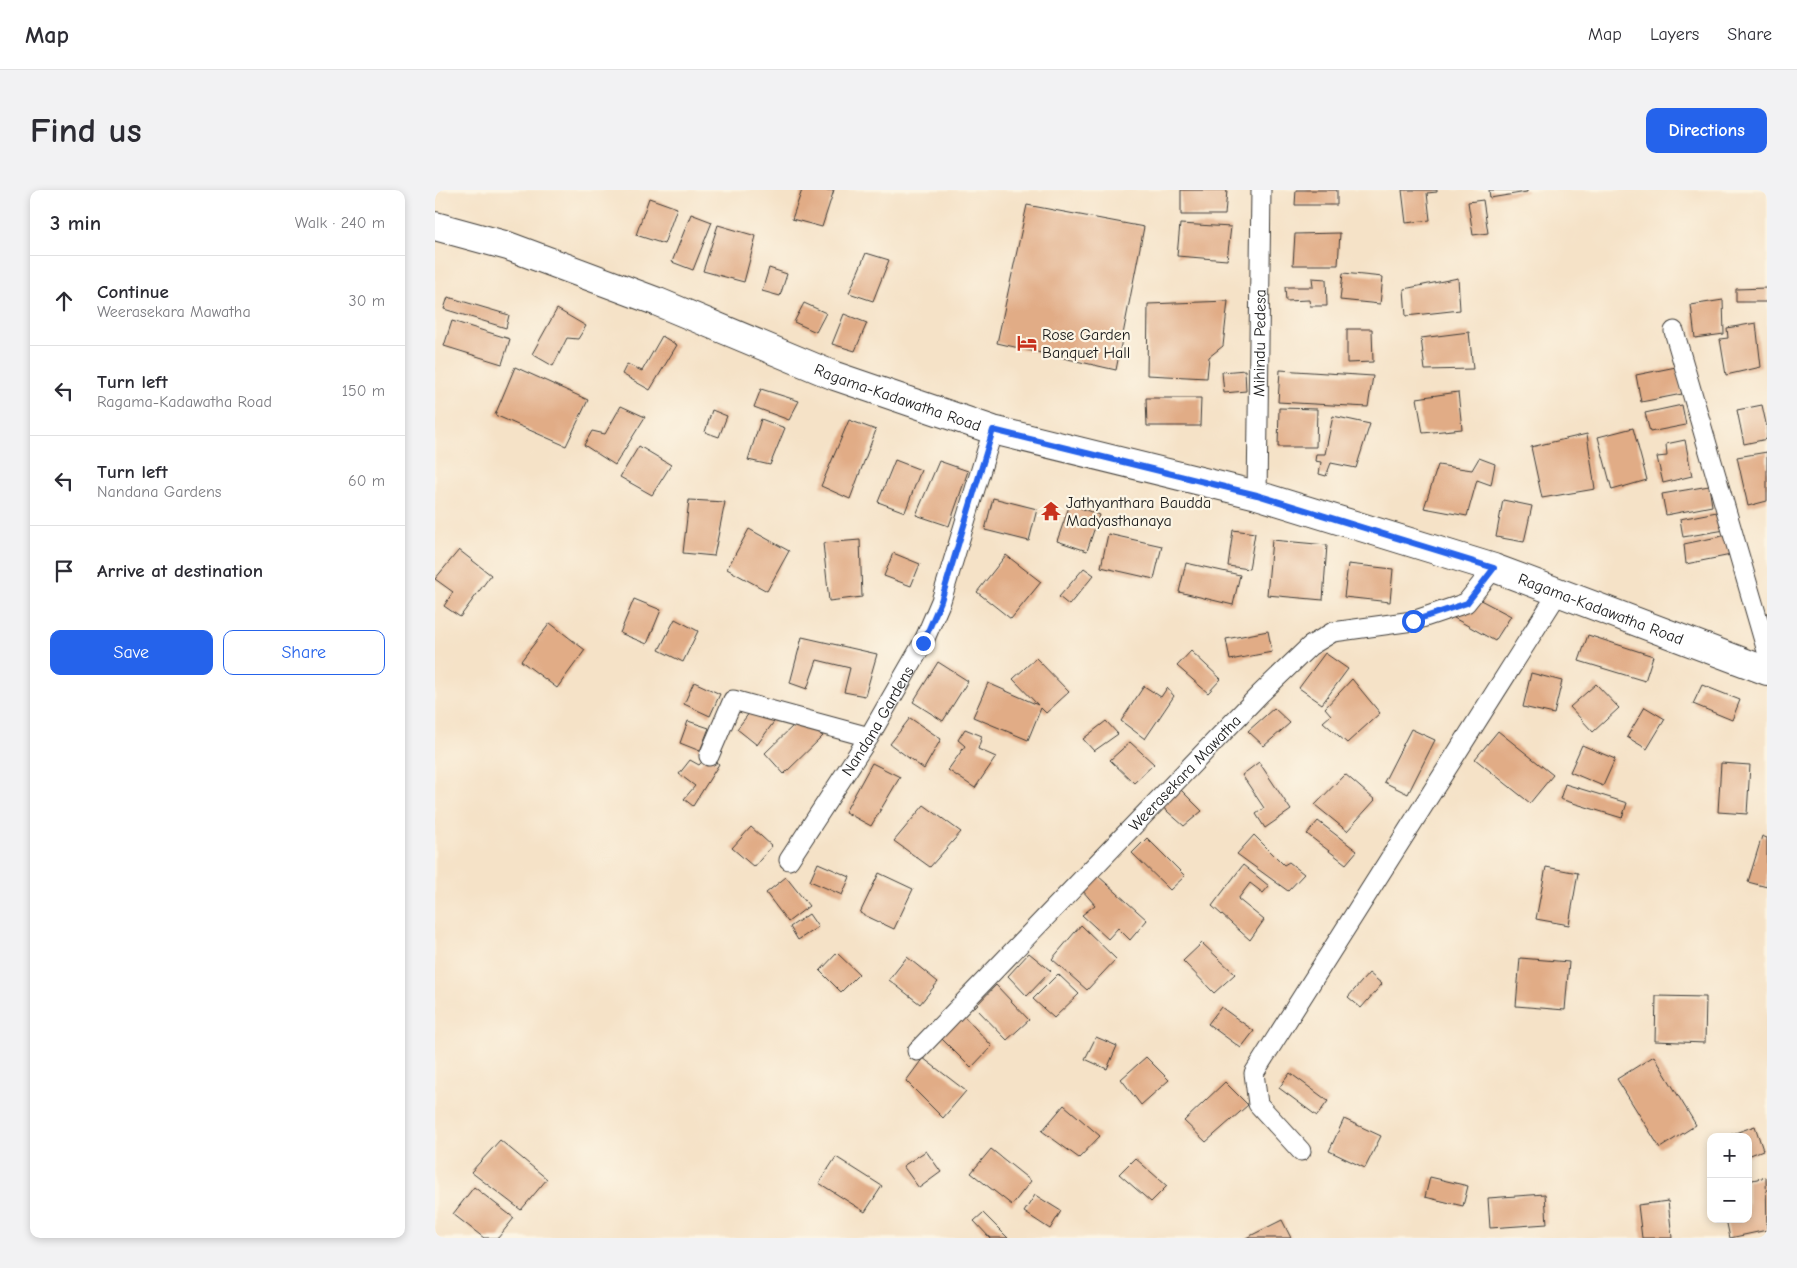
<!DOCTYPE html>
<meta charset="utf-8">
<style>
body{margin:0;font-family:"Comic Neue",sans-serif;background:#f2f2f3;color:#2b2b33}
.controls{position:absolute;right:15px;bottom:15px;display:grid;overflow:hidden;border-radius:10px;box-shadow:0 2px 8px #0003}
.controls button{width:45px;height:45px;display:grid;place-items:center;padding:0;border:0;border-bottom:1px solid #e1e1e2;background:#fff;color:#2b2b33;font:25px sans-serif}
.stop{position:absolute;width:15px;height:15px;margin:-11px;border:4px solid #2563eb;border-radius:50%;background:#fff}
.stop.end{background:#2563eb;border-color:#fff;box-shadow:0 1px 5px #0008}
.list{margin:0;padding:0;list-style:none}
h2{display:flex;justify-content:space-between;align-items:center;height:65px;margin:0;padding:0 20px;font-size:21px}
h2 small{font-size:16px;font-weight:400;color:#7c7c81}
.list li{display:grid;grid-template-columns:32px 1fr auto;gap:15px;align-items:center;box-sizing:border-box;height:90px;padding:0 20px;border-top:1px solid #e1e1e2}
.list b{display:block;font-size:19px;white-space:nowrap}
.list p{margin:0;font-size:16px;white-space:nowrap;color:#7c7c81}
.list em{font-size:16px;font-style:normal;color:#7c7c81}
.actions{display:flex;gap:10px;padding:15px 20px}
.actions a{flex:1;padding:11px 0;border:1px solid #2563eb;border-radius:10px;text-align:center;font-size:18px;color:#2563eb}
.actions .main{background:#2563eb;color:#fff}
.icon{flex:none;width:28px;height:28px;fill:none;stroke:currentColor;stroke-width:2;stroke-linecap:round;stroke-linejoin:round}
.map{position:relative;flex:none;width:1332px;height:1048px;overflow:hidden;border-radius:10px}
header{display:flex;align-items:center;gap:30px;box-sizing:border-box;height:70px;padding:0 25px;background:#fff;border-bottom:1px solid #e1e1e2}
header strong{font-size:24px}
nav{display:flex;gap:28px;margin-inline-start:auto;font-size:18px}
.intro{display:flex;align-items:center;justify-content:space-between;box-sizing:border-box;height:120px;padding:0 30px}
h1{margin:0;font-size:35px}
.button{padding:12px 22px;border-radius:10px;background:#2563eb;color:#fff;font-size:18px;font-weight:700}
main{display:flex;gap:30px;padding:0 30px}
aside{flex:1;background:#fff;border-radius:10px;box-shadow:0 2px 8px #0003}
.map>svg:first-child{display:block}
.building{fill:#e1ac86}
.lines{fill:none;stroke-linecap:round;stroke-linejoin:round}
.street-casing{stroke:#3d3a36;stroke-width:21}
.primary-casing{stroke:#3d3a36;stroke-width:30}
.street{stroke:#fff;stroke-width:19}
.primary{stroke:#fff;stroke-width:28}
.route{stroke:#2563eb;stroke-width:6}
.labels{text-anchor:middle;stroke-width:4.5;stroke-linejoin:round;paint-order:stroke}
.poi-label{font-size:16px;fill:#1c1c1c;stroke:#fcf5e5;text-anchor:start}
.street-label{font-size:16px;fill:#1c1c1c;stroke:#fcf5e5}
</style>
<header>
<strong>Map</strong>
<nav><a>Map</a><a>Layers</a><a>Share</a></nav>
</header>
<div class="intro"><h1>Find us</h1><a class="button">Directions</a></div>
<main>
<aside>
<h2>3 min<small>Walk · 240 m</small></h2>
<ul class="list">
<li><svg class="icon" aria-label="ahead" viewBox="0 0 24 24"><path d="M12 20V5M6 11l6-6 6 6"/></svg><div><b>Continue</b><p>Weerasekara Mawatha</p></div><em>30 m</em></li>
<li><svg class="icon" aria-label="left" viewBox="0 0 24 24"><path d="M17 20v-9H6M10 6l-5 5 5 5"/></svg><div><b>Turn left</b><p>Ragama-Kadawatha Road</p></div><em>150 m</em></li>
<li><svg class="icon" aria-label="left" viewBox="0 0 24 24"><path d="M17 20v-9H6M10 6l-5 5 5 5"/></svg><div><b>Turn left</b><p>Nandana Gardens</p></div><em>60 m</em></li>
<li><svg class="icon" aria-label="arrive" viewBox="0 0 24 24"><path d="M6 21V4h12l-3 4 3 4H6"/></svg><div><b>Arrive at destination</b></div></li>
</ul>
<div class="actions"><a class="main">Save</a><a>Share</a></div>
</aside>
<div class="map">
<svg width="1332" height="1048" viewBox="0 0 1332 1048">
<rect width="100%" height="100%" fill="#fcf5e5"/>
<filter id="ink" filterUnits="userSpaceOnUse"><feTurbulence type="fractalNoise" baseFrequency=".02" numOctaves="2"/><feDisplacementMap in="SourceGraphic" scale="10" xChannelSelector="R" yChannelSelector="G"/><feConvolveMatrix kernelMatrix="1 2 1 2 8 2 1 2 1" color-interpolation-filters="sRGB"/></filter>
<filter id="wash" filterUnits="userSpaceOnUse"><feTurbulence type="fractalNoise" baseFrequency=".0096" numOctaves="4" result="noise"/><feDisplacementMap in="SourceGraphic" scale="20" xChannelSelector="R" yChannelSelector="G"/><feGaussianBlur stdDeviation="1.12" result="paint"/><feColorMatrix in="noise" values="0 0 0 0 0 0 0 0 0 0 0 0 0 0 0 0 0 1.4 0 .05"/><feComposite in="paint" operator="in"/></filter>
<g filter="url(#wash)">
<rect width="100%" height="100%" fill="#f5e2c7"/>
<g id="blocks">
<!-- building -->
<g class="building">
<path d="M367 0H399L387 37 357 29Z"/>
<path d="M746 0H792L790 25H746Z"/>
<path d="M861 0H902V15H860Z"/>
<path d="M967 0H1002V2L992 3 995 30 971 33Z"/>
<path d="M1054 0H1092V2L1055 8Z"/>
<path d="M214 8 242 18 229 54 201 45Z"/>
<path d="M1048 10 1053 43 1038 45 1033 12Z"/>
<path d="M592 15 709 37 681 180 562 153Z"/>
<path d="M256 24 277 32 258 80 237 72Z"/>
<path d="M745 34 796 37 792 70 742 66Z"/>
<path d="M283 35 321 46 309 92 268 81Z"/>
<path d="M905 43 903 75H858L860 44Z"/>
<path d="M431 63 454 70 438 111 414 103Z"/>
<path d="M334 78 352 84 345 106 327 101Z"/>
<path d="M908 83 948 87 945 114 905 110Z"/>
<path d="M877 88 891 89 892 116H875L874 110 851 111 850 97H878Z"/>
<path d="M1023 88 1025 120 971 126 969 99Z"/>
<path d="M1332 98V112H1301V99Z"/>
<path d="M13 107 74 125 71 138 9 119Z"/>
<path d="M1288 110 1289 144 1260 148 1256 115Z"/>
<path d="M793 111 788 156 774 167 772 188 712 185 713 114Z"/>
<path d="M369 113 391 123 381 142 359 132Z"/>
<path d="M122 119 151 136 143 149 132 148 118 176 97 164Z"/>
<path d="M409 124 432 133 420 161 397 154Z"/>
<path d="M17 131 75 149 67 174 9 156Z"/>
<path d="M1321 133 1326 177 1291 185 1285 149 1293 148 1292 138Z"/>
<path d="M912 139H937L938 172 912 173Z"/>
<path d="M1034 142 1038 179 990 180 986 148Z"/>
<path d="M227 146 242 155 215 200 187 184 192 174 207 181Z"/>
<path d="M80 177 153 210 131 256 60 225Z"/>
<path d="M1241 177 1247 204 1206 212 1201 185Z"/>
<path d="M810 180 811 201 789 203 787 182Z"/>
<path d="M845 180 938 186 933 217 843 212Z"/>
<path d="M326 199 364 211 354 230 319 217Z"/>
<path d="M1023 202 1027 239 988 243 982 208Z"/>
<path d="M711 208H766L765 236H712Z"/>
<path d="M1247 215 1251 235 1215 242 1210 223Z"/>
<path d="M1327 215 1332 238V249L1309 254 1302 220Z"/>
<path d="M186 216 210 227 180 275 149 255 157 241 170 244Z"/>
<path d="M844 218 882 219 881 257H843Z"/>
<path d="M277 220 292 226 284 247 270 242Z"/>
<path d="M898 226 935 234 921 278 896 273 891 286 884 284 886 272 880 271 881 264H890Z"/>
<path d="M326 229 350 238 335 275 313 270Z"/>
<path d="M414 230 441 240 415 309 386 296Z"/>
<path d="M1198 238 1212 290 1177 300 1163 247Z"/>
<path d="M1152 244 1160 299 1107 308 1096 257Z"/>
<path d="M1250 250 1257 286 1228 293 1222 267 1232 266 1231 254Z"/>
<path d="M204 256 236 275 217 305 185 287Z"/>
<path d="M1332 262V311L1313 316 1302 267Z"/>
<path d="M1044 268 1060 274 1056 295 1042 290 1032 326 989 318 1003 275 1037 280Z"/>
<path d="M460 270 486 280 470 322 443 312Z"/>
<path d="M504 271 533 281 514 336 481 325Z"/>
<path d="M1274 296 1277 316 1231 325 1227 304Z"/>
<path d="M558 308 602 319 594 351 550 340Z"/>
<path d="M254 310 290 312 279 366 248 363Z"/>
<path d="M1068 310 1097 316 1089 352 1061 347Z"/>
<path d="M635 314 664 325 652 361 622 351Z"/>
<path d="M1287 321 1290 340 1248 347 1245 329Z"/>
<path d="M314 339 354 361 332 401 292 379Z"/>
<path d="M798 340 820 343 814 379 793 376Z"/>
<path d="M673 344 727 356 719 389 666 377Z"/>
<path d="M1292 345 1296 365 1251 374 1249 354Z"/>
<path d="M425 350 427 407 394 411 388 353Z"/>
<path d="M837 350 892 355 888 410 832 405Z"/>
<path d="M24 360 56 385 25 427 9 416 18 402 0 389Z"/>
<path d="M458 363 485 374 476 396 449 386Z"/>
<path d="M571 365 606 392 576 429 542 402Z"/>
<path d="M751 373 805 385 798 415 744 402Z"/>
<path d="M913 374 958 379 955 412 909 407Z"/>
<path d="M649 378 659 385 634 415 624 407Z"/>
<path d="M1032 403 1076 426 1060 451 1019 428Z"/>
<path d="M199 409 226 420 212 454 185 443Z"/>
<path d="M240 429 263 441 248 472 224 460Z"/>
<path d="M115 433 150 460 122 498 86 471Z"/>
<path d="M833 441 837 462 795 470 791 449Z"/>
<path d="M1153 445 1218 466 1210 491 1144 471Z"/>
<path d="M367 447 442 464 430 506 409 502 415 478 382 470 372 499 355 493Z"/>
<path d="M756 461 786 489 773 503 742 476Z"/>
<path d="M890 463 913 479 887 514 864 498Z"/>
<path d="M601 468 634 502 611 523 606 518 593 550 538 527 553 493 603 515 578 489Z"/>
<path d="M503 472 533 491 508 531 478 512Z"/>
<path d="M1096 483 1127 491 1119 524 1088 517Z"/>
<path d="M917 489 945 523 912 553 888 532 896 525 890 518Z"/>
<path d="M259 492 285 504 275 526 249 514Z"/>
<path d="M1161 494 1184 518 1158 542 1135 517Z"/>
<path d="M1267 495 1305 510 1297 530 1258 514Z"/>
<path d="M709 496 726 507 732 498 739 506 710 549 686 531Z"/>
<path d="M321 514 341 529 322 555 302 539Z"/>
<path d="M1210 517 1230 529 1212 559 1192 547Z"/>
<path d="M839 518 855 533 829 556 813 541Z"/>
<path d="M475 528 506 549 489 579 455 554Z"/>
<path d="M253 531 274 538 265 561 245 553Z"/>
<path d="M671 531 683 544 659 561 648 549Z"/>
<path d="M362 532 388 546 349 584 330 563Z"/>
<path d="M530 539 547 546 543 559 561 567 540 598 513 580 530 556 523 550Z"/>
<path d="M976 539 1000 550 973 604 949 592Z"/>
<path d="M1063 541 1118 585 1095 613 1040 569Z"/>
<path d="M695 552 719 574 699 593 675 570Z"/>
<path d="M1147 555 1180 569 1168 596 1135 582Z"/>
<path d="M273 565 284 574 258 616 249 609 260 596 244 584 255 570 264 575Z"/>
<path d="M824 572 856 620 830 638 821 624 829 618 807 585Z"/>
<path d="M437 573 465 587 436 636 410 622Z"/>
<path d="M1286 573 1315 575 1312 624 1283 622Z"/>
<path d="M910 584 940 610 912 641 880 615Z"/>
<path d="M1130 594 1192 613 1187 628 1125 609Z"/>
<path d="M743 597 767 621 749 636 725 615Z"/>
<path d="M489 615 526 642 495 677 459 651Z"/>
<path d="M883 631 922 661 911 674 872 644Z"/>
<path d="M316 637 337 656 319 677 297 658Z"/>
<path d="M819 645 849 675 854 672 869 684 853 701 802 664Z"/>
<path d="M1327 646 1332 648V697L1313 692Z"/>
<path d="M712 648 750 686 735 700 697 663Z"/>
<path d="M383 673 415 687 407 705 375 691Z"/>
<path d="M808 675 834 696 828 703 815 693 803 709 829 730 815 750 777 716Z"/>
<path d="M1111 677 1143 683 1134 735 1101 729Z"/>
<path d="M444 683 478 699 459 739 425 723Z"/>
<path d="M662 685 712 730 695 750 683 738 673 749 647 725 660 715 647 700Z"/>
<path d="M351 687 374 716 353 732 331 703Z"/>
<path d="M374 724 383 737 363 750 355 737Z"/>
<path d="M646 735 681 769 652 800 617 769Z"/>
<path d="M767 753 800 784 779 803 748 771Z"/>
<path d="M402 763 424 784 406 802 385 781Z"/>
<path d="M594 763 616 781 592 806 573 786Z"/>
<path d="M472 767 503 792 485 814 454 790Z"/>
<path d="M1085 768 1134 772 1130 820 1081 816Z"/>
<path d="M934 783 947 794 926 818 913 807Z"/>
<path d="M623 784 644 804 619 828 598 809Z"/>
<path d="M561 795 594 830 572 850 540 817Z"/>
<path d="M1221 806 1271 807 1270 853 1220 851Z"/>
<path d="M786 817 819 841 806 858 773 834Z"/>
<path d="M525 822 557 856 536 878 506 848Z"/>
<path d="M661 847 682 856 672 879 650 869Z"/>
<path d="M1219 866 1261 935 1225 958 1182 889Z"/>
<path d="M711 867 734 890 706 915 686 889Z"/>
<path d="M488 868 531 901 508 928 471 891Z"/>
<path d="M855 883 893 911 882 926 844 898Z"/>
<path d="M790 892 813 915 771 952 749 931Z"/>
<path d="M629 915 665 946 644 968 607 941Z"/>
<path d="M909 929 946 946 930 978 894 961Z"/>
<path d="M1320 936 1328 960 1313 966V947H1289Z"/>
<path d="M65 950 112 989 86 1020 36 982Z"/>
<path d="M556 959 596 991 577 1015 536 983Z"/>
<path d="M491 961 506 982 484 998 468 976Z"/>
<path d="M401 967 447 996 430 1022 384 993Z"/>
<path d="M700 968 732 996 716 1012 684 984Z"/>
<path d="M995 987 1033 996 1028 1016 990 1007Z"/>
<path d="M1331 987 1332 1040 1295 1048 1291 1029H1313V991Z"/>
<path d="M39 997 79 1028 63 1048H49L18 1024Z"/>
<path d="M1110 1004 1112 1034 1055 1038 1053 1008Z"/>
<path d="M600 1005 626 1021 615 1039 589 1022Z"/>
<path d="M1233 1011 1237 1048H1207L1203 1015Z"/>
<path d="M548 1023 573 1048H555L539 1031Z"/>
<path d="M847 1030 856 1048H811Z"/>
</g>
</g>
</g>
<g filter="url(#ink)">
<use href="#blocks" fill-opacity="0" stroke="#3d3a36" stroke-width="1"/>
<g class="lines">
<defs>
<g id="street">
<path d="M1239 141 1332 461"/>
<path id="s1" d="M822 305 826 0"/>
<path d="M274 566 298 510 434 547"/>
<path id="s2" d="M354 670 434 547 488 453 506 411 558 240"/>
<path id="s3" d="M482 861 825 504 875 456 898 442 978 431 1031 413 1059 378"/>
<path d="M866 961 823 914 819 883 1123 403"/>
</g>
<g id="primary">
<path id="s4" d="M0 36 73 56 223 112 400 186 558 240 822 305 1059 378 1332 481"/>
</g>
</defs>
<!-- street casing -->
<use href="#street" class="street-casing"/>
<!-- primary casing -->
<use href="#primary" class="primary-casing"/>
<!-- street -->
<use href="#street" class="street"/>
<!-- primary -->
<use href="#primary" class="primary"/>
</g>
</g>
<g class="lines" filter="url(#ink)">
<!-- route -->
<path class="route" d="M488 453 506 411 558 240 822 305 1059 378 1032 413 978 431"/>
</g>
<!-- icons -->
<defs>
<symbol id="hotel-bare" viewBox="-9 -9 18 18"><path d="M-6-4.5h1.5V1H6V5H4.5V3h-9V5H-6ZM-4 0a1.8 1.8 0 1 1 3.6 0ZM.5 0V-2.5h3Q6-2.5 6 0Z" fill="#c8321e" stroke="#fcf5e5" stroke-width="2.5" paint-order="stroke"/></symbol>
<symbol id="temple-bare" viewBox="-9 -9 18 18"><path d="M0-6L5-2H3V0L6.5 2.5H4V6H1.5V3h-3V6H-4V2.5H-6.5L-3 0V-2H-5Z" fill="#c8321e" stroke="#fcf5e5" stroke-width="2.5" paint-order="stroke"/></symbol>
</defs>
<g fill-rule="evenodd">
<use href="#hotel-bare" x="578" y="139" width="28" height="28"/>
<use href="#temple-bare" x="602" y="307" width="28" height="28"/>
</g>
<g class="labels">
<!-- poi labels -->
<g class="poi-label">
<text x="607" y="150">Rose Garden<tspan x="607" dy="18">Banquet Hall</tspan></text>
<text x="631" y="318">Jathyanthara Baudda<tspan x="631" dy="18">Madyasthanaya</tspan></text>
</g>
<!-- street labels -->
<g class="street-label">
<text dy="6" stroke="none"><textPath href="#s1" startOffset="152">Mihindu Pedesa</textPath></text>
<text dy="6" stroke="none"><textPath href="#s4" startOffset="494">Ragama-Kadawatha Road</textPath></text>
<text dy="6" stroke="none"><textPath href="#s4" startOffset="1229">Ragama-Kadawatha Road</textPath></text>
<text dy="6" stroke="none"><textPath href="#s2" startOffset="165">Nandana Gardens</textPath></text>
<text dy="6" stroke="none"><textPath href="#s3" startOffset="386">Weerasekara Mawatha</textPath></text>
</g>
</g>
</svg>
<div class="controls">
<button>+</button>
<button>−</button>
</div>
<div class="stop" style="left:978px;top:431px"></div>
<div class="stop end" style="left:488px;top:453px"></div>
</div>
</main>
